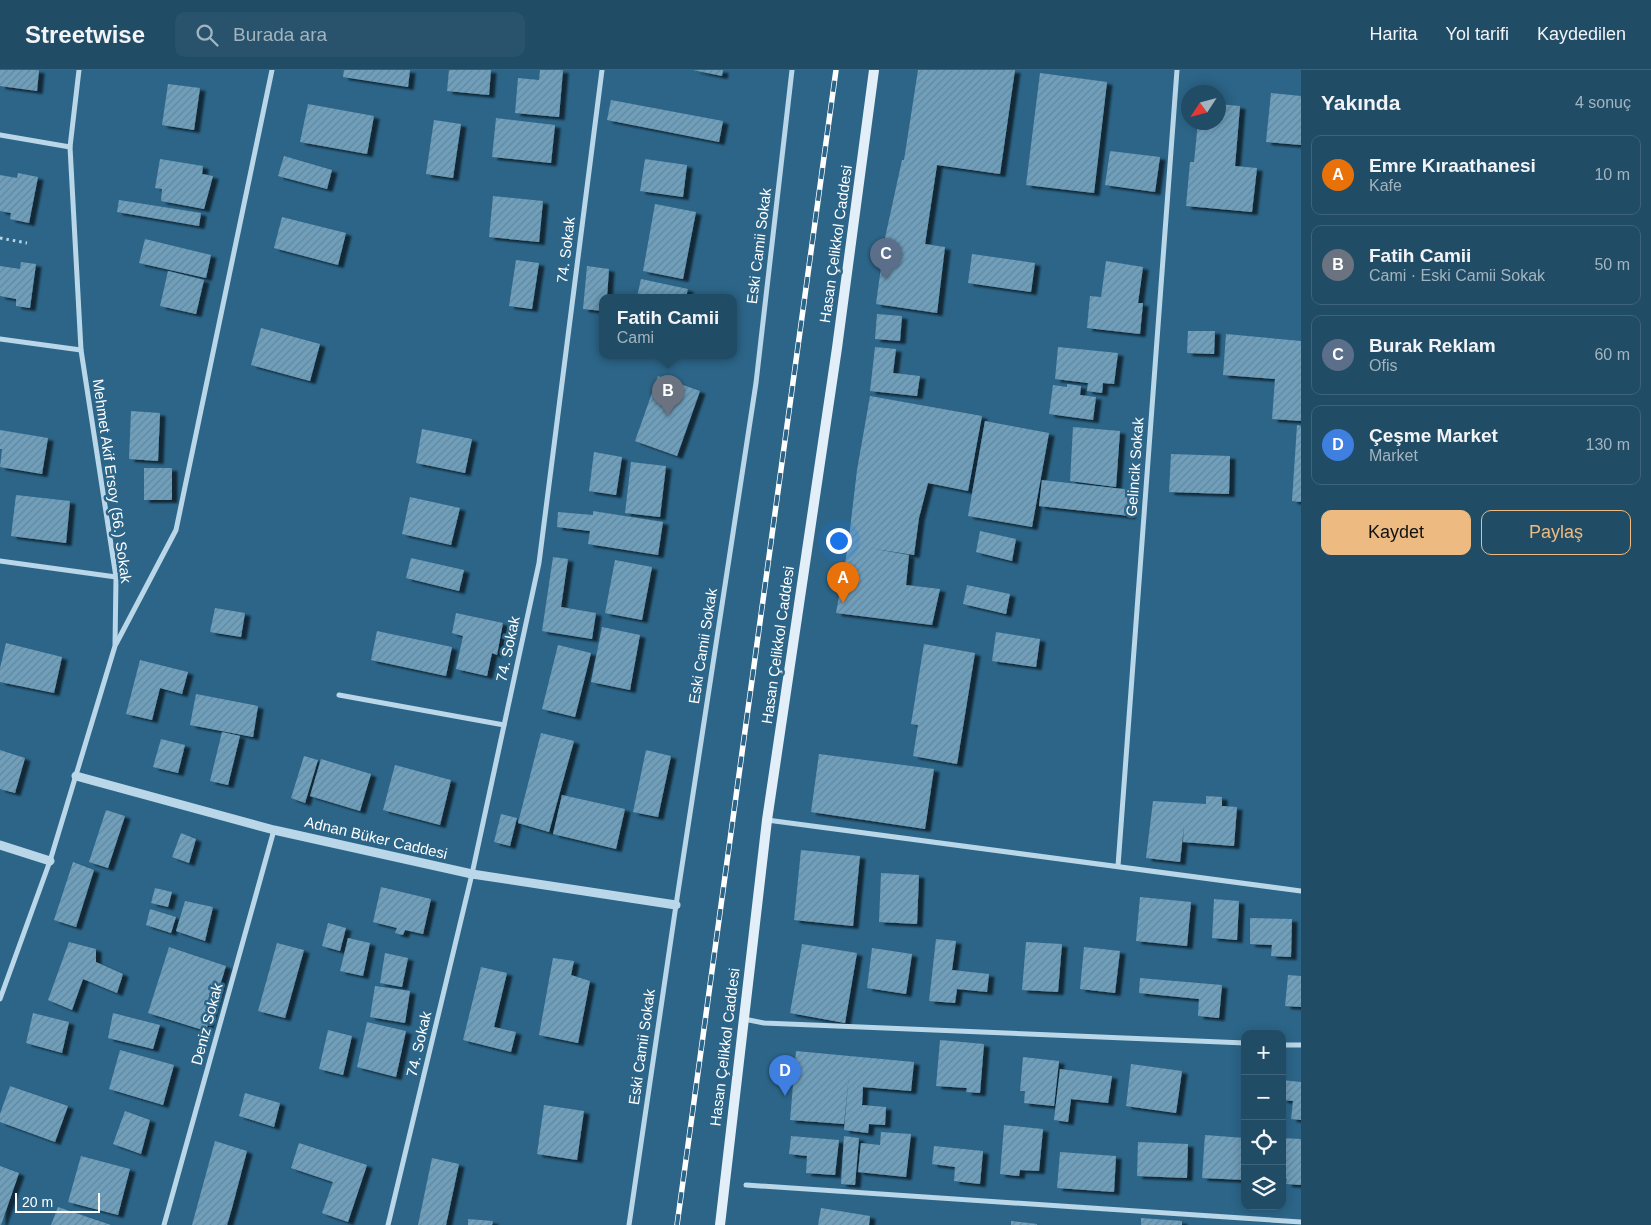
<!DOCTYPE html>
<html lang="tr">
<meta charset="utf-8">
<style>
body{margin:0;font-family:Helvetica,sans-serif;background:#29536c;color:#f1f3f6}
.controls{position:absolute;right:15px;bottom:15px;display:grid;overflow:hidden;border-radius:10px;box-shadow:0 2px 12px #0003}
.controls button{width:45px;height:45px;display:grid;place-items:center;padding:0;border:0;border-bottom:1px solid #3e637a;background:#214c66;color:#f1f3f6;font:25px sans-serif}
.compass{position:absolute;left:1181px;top:15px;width:45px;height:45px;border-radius:50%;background:#214c66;box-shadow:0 2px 12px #0003;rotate:234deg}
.scale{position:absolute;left:15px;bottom:12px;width:85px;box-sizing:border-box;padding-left:5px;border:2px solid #fff;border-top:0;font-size:14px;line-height:18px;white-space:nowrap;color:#fff;-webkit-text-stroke:4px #2c6588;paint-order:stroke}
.you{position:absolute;left:838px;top:470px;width:18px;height:18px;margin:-12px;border:4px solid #fff;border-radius:50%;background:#1a73e8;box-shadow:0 0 0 8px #1a73e833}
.badge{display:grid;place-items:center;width:32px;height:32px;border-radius:50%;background:#edbb82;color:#fff;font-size:16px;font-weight:700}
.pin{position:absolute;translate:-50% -41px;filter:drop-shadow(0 1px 2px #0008)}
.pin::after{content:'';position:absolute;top:26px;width:18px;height:15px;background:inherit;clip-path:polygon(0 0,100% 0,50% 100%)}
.popup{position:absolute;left:599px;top:224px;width:138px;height:65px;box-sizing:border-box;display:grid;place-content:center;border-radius:10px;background:#214c66;filter:drop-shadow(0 1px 4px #0005);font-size:16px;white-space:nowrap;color:#a2b4bf}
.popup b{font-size:19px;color:#f1f3f6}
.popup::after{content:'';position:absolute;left:50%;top:100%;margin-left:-10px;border:10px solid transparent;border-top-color:#214c66}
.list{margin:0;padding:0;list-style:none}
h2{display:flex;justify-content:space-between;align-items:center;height:65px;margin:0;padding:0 20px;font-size:21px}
h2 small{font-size:16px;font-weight:400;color:#a2b4bf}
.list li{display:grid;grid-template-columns:32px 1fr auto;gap:15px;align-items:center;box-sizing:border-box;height:80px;margin:0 10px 10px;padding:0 10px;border:1px solid #3e637a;border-radius:10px}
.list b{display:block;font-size:19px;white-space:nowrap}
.list p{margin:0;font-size:16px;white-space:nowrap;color:#a2b4bf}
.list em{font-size:16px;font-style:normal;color:#a2b4bf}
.actions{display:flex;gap:10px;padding:15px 20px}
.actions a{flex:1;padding:11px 0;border:1px solid #edbb82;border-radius:10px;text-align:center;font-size:18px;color:#edbb82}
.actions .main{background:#edbb82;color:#111}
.icon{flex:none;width:28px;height:28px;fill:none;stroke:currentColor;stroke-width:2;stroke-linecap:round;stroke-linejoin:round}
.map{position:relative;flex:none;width:1301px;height:1155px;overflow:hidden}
header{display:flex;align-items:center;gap:30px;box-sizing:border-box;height:70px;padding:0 25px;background:#214c66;border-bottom:1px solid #3e637a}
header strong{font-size:24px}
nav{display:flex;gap:28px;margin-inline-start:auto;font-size:18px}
.search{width:350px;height:45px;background:#29536c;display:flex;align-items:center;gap:12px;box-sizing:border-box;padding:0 18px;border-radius:10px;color:#a2b4bf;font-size:19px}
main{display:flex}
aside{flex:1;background:#214c66}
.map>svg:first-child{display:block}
.building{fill:url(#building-hatch);filter:url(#shadow)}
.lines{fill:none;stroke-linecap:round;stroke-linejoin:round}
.path{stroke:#b9d7e8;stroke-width:3;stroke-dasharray:2.5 4;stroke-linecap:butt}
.minor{stroke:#b9d7e8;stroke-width:5}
.tertiary{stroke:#b9d7e8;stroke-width:9}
.secondary{stroke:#e3eff8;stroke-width:10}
.rail-casing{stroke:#fff;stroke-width:5.5}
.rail{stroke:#2c6588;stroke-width:4;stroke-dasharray:11;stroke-linecap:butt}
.labels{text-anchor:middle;stroke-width:5;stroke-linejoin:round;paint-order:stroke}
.street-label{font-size:15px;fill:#fff;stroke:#2c6588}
</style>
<header>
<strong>Streetwise</strong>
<div class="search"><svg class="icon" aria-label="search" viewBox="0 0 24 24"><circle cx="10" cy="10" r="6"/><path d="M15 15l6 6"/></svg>Burada ara</div>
<nav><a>Harita</a><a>Yol tarifi</a><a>Kaydedilen</a></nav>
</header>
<main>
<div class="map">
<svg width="1301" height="1155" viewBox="0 0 1301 1155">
<defs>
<pattern id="building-hatch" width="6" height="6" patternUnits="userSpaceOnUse" patternTransform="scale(1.25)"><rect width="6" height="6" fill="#6f9fbc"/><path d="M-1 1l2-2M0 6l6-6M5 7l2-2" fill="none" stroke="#64869a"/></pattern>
<filter id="shadow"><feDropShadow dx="5.5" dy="3" stdDeviation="1" flood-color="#0009"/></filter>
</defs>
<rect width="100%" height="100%" fill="#2c6588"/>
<!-- building -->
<g class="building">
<path d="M0 0H39L37 21 0 16Z"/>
<path d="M344 0H410L408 17 343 7Z"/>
<path d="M449 0H491L489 25 447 21Z"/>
<path d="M540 0H563L559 47 515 43 518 8 539 10Z"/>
<path d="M693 0H723L722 6Z"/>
<path d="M918 0H1015L1000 104 937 95 925 174 945 177 937 243 876 234 885 168 902 90H904Z"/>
<path d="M1040 3 1107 12 1094 123 1026 115Z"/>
<path d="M168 14 200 18 194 60 162 55Z"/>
<path d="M1271 23 1301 26V75L1266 72Z"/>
<path d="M611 30 723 51 719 72 607 50Z"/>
<path d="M308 34 374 46 367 84 300 72Z"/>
<path d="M1218 34 1240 36 1235 96 1257 98 1252 142 1186 136 1190 92H1194L1198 52H1218Z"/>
<path d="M496 48 555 55 551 93 492 87Z"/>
<path d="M434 50 461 54 453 108 426 104Z"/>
<path d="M1110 81 1160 87 1155 122 1105 115Z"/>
<path d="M284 86 332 100 327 119 278 106Z"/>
<path d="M160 89 203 96 202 104 213 106 204 139 161 131 162 119 155 118Z"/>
<path d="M645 89 687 95 683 127 640 121Z"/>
<path d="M18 103 38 107 29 153 10 149 11 143 0 141V105L17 108Z"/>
<path d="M493 126 543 131 539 172 489 167Z"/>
<path d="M119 130 201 143 199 156 117 142Z"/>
<path d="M655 134 696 142 683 209 643 201Z"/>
<path d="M282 147 346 163 338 195 274 178Z"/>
<path d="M145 169 211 185 206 208 139 193Z"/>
<path d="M972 184 1035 193 1031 222 968 213Z"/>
<path d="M516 190 539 193 532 239 509 236Z"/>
<path d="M1106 191 1143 197 1138 233H1143L1140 264 1087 258 1090 226 1101 227Z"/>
<path d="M21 192 36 194 30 238 16 236V229L0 226V196L20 199Z"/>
<path d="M587 196 609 199 607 227H603V241L583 239Z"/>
<path d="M168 201 204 210 196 244 160 236Z"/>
<path d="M641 209 688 219 686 227H637Z"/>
<path d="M877 244 902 246 900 271 875 269Z"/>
<path d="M261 258 320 274 310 311 251 295Z"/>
<path d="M1188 261H1215L1214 284 1187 283Z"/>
<path d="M1226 264 1301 271V351L1272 349 1275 309 1223 305Z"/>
<path d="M875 277 896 279 893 303 920 306 917 326 870 321Z"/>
<path d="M1058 277 1118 283 1114 314 1103 313 1102 323 1087 321 1088 313 1055 309Z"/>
<path d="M658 306 700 321 677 386 635 371Z"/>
<path d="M1067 314 1081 316 1080 325 1096 327 1093 350 1049 344 1053 315 1067 317Z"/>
<path d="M870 326 982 346 968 421 928 413 919 448 914 485 869 478 909 485 906 515 940 519 932 555 836 543 848 476 857 400Z"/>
<path d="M131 341 160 343 158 391 129 389Z"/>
<path d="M985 351 1049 363 1032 457 968 446Z"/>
<path d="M1297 355 1301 356V432L1292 431Z"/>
<path d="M1073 357 1120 361 1116 417 1070 411Z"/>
<path d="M422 359 472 369 465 403 416 393Z"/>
<path d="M0 360 48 368 42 404 0 397 2 379H0Z"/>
<path d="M594 382 622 387 616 425 589 421Z"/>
<path d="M1171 384 1230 386 1229 424 1169 422Z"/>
<path d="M631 392 666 396 660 447 625 443Z"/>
<rect x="144" y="398" width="28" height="32"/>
<path d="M1042 410 1132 420 1130 446 1039 436Z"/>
<path d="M16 425 70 431 66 473 11 466Z"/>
<path d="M410 427 460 438 451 475 402 464Z"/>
<path d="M593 441 663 452 658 485 588 474 590 461 557 457 558 442 593 445Z"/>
<path d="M980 461 1016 469 1012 491 976 482Z"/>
<path d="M553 487 568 489 561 537 596 543 592 569 542 561Z"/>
<path d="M411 488 464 500 459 521 406 508Z"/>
<path d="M615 490 652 497 642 550 605 543Z"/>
<path d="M967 515 1010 524 1006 544 963 534Z"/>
<path d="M215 538 245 543 241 567 210 562Z"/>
<path d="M456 543 503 553 497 585 492 583 487 606 456 599 463 566 452 563Z"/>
<path d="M602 557 640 565 630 620 591 612Z"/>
<path d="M377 561 452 577 446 606 371 590Z"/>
<path d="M996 562 1040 569 1036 597 992 591Z"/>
<path d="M6 573 62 587 54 623 0 612V598Z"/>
<path d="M924 574 975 583 957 694 913 686 918 655 911 654Z"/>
<path d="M558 575 591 583 575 647 542 639Z"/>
<path d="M140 590 188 602 182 624 160 618 152 650 126 644Z"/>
<path d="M196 624 258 636 253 667 190 655Z"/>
<path d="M222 662 240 666 228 715 210 711Z"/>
<path d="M541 663 574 671 549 762 518 753Z"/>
<path d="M161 669 185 675 178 703 153 697Z"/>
<path d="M0 680 25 688 15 723 0 719Z"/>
<path d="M646 680 671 686 658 747 633 742Z"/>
<path d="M819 684 934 699 925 759 811 742Z"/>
<path d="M304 686 318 690 305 733 291 728Z"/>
<path d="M321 689 371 704 360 741 310 726Z"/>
<path d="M395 695 451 710 440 755 383 740Z"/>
<path d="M562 725 625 739 616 779 553 764Z"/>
<path d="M1206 726 1222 727V736L1237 737 1234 776 1183 772 1184 756 1180 792 1146 788 1153 731 1206 734Z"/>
<path d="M106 740 125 746 108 798 89 792Z"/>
<path d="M501 744 517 748 510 776 494 772Z"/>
<path d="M181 763 196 769 189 793 172 787Z"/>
<path d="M801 780 860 786 853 856 794 850Z"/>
<path d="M73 792 94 800 76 857 54 850Z"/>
<path d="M881 803 919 805 917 854 879 852Z"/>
<path d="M381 817 431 829 423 864 405 860 403 865 395 863 397 858 373 852Z"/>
<path d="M155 818 172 822 168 837 151 833Z"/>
<path d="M1140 827 1191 832 1187 876 1136 871Z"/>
<path d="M1214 829 1239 831 1237 870 1212 868Z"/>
<path d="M185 831 213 837 205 871 176 861Z"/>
<path d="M150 839 176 847 171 863 146 855Z"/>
<path d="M1250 848 1292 849 1291 887 1271 886 1272 875 1250 874Z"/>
<path d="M328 853 346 858 340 881 322 876Z"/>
<path d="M348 868 370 873 363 906 340 901Z"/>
<path d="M936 869 956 871 952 900 989 904 987 922 957 919 955 933 929 931Z"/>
<path d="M69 872 96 879V892L123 904 117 923 83 909 72 940 48 930Z"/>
<path d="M1026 872 1062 874 1058 922 1022 920Z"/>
<path d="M277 873 304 880 285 948 258 941Z"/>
<path d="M802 874 857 883 845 953 790 943Z"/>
<path d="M169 877 226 896 206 961 148 943Z"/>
<path d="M1084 877 1120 881 1115 923 1080 919Z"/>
<path d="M872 878 912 884 906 924 867 918Z"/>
<path d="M385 883 408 888 402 917 380 913Z"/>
<path d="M553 888 574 891 571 905 590 911 578 973 539 965Z"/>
<path d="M481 897 507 903 494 957 516 962 511 982 463 970Z"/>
<path d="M1288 905 1301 906V937L1285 936Z"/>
<path d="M1140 908 1222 915 1219 948 1198 946 1199 929 1139 923Z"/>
<path d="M375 916 410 921 405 953 370 947Z"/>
<path d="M33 943 69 952 62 983 26 973Z"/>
<path d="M113 943 160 955 153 979 108 968Z"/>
<path d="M367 952 406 961 396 1007 357 997Z"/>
<path d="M328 960 352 966 343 1005 319 999Z"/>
<path d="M940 970 984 974 980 1023 966 1022 967 1018 936 1016Z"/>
<path d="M120 980 174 995 163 1035 109 1019Z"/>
<path d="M796 981 914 992 911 1021 863 1017 862 1035 886 1037 885 1055 869 1054 868 1063 844 1060 849 1004 844 1054 790 1050Z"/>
<path d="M1023 987 1059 991 1054 1036 1024 1033 1025 1021H1020Z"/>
<path d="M1131 994 1182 1001 1176 1043 1126 1036Z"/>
<path d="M1060 999 1112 1006 1108 1033 1071 1029 1068 1052 1054 1050Z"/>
<path d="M1282 1010 1301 1012V1050L1291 1049 1293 1031 1282 1030Z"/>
<path d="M10 1016 68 1036 55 1072 0 1052V1044Z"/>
<path d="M245 1023 280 1033 274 1057 239 1046Z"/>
<path d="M544 1035 584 1041 577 1090 537 1084Z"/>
<path d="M125 1041 150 1050 141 1084 113 1074Z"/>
<path d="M1004 1055 1043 1059 1039 1101 1020 1100 1019 1106 1000 1104Z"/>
<path d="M881 1062 911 1064 906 1107 858 1102 861 1073 880 1075Z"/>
<path d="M1205 1065 1245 1068V1110L1202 1108Z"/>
<path d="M791 1066 839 1070 835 1105 806 1103 807 1086 789 1084Z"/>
<path d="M844 1066 859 1068 855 1115 841 1114Z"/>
<path d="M1282 1068 1301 1069V1115L1286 1114 1287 1109H1282Z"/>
<path d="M215 1071 247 1081 232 1138 227 1155H192Z"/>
<path d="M1138 1072 1188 1074 1187 1108 1137 1106Z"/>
<path d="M299 1073 367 1095 348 1152 322 1143 333 1112 291 1098Z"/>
<path d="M934 1076 983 1081 980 1114 954 1111 955 1097 932 1094Z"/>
<path d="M1060 1082 1116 1086 1114 1122 1057 1118Z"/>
<path d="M81 1086 130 1099 118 1145 68 1132Z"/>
<path d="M432 1088 459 1094 446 1155H418Z"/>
<path d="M0 1096 19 1103 1 1155H0Z"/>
<path d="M58 1137 111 1155H51Z"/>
<path d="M821 1138 870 1146 869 1155H818Z"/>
<path d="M1141 1148 1182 1151V1155H1141Z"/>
<path d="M468 1149 493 1151 492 1155H468Z"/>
<path d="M1011 1151 1037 1154V1155H1011Z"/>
</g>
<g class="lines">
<!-- path -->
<path class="path" d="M0 168 27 173"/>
<!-- minor -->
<g class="minor">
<path d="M0 65 70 77"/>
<path d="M0 269 81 280"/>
<path d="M0 491 116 507"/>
<path d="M116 574 176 460 272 0"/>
<path d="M339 625 504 655"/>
<path d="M767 750 1301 821"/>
<path d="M1118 796 1177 0"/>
<path d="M0 929 50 791 115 576 116 507 81 280 70 77 79 0"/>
<path d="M744 949 764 953 1245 973"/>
<path d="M1282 975H1301"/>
<path d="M746 1115 1301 1152"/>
<path d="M164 1155 274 760"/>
<path d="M388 1155 472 804 539 493 602 0"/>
<path d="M629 1155 676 835 756 313 792 0"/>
</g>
<!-- tertiary -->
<g class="tertiary">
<path d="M76 706 274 760 472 804 676 835"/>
<path d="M0 775 50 791"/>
</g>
<!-- secondary -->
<path class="secondary" d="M720 1155 767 750 837 278 874 0"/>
<defs>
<path id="rail" d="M677 1155 836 0"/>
</defs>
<!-- rail casing -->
<use href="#rail" class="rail-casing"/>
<!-- rail -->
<use href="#rail" class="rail"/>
</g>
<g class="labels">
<!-- street labels -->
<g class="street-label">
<text transform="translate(836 174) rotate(-82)" y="5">Hasan Çelikkol Caddesi</text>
<text transform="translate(759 176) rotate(-83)" y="5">Eski Camii Sokak</text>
<text transform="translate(566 180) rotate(-83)" y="5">74. Sokak</text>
<text transform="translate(1135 397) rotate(-86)" y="5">Gelincik Sokak</text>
<text transform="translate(112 411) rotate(82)" y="5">Mehmet Akif Ersoy (56.) Sokak</text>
<text transform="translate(778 575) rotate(-82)" y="5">Hasan Çelikkol Caddesi</text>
<text transform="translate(703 576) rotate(-81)" y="5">Eski Camii Sokak</text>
<text transform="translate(508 579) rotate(-78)" y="5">74. Sokak</text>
<text transform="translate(376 768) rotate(13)" y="5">Adnan Büker Caddesi</text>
<text transform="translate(207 954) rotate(-75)" y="5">Deniz Sokak</text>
<text transform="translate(419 974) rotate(-77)" y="5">74. Sokak</text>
<text transform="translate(642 977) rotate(-82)" y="5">Eski Camii Sokak</text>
<text transform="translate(725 977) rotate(-83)" y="5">Hasan Çelikkol Caddesi</text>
</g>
</g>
</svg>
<div class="controls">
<button>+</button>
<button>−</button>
<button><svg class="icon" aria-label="locate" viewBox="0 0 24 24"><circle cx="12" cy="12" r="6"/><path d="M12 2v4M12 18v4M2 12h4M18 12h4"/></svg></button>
<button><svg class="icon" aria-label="layers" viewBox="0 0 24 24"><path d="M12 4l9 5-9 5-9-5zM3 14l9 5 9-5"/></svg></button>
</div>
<svg class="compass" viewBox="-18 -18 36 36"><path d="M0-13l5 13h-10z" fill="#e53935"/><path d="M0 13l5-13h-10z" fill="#a2b4bf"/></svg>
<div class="scale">20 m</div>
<div class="you"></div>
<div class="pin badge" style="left:843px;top:533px;background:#e8710a">A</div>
<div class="pin badge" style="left:668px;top:346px;background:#6b7280">B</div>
<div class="popup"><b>Fatih Camii</b>Cami</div>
<div class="pin badge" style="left:886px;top:209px;background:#5c6f8a">C</div>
<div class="pin badge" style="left:785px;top:1026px;background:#3f7fe0">D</div>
</div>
<aside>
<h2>Yakında<small>4 sonuç</small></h2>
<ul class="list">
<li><span class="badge" style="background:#e8710a">A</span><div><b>Emre Kıraathanesi</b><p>Kafe</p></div><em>10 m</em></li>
<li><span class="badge" style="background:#6b7280">B</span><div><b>Fatih Camii</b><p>Cami · Eski Camii Sokak</p></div><em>50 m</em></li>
<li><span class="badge" style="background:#5c6f8a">C</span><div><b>Burak Reklam</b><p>Ofis</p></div><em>60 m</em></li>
<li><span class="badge" style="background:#3f7fe0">D</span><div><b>Çeşme Market</b><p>Market</p></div><em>130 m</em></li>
</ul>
<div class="actions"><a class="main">Kaydet</a><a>Paylaş</a></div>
</aside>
</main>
